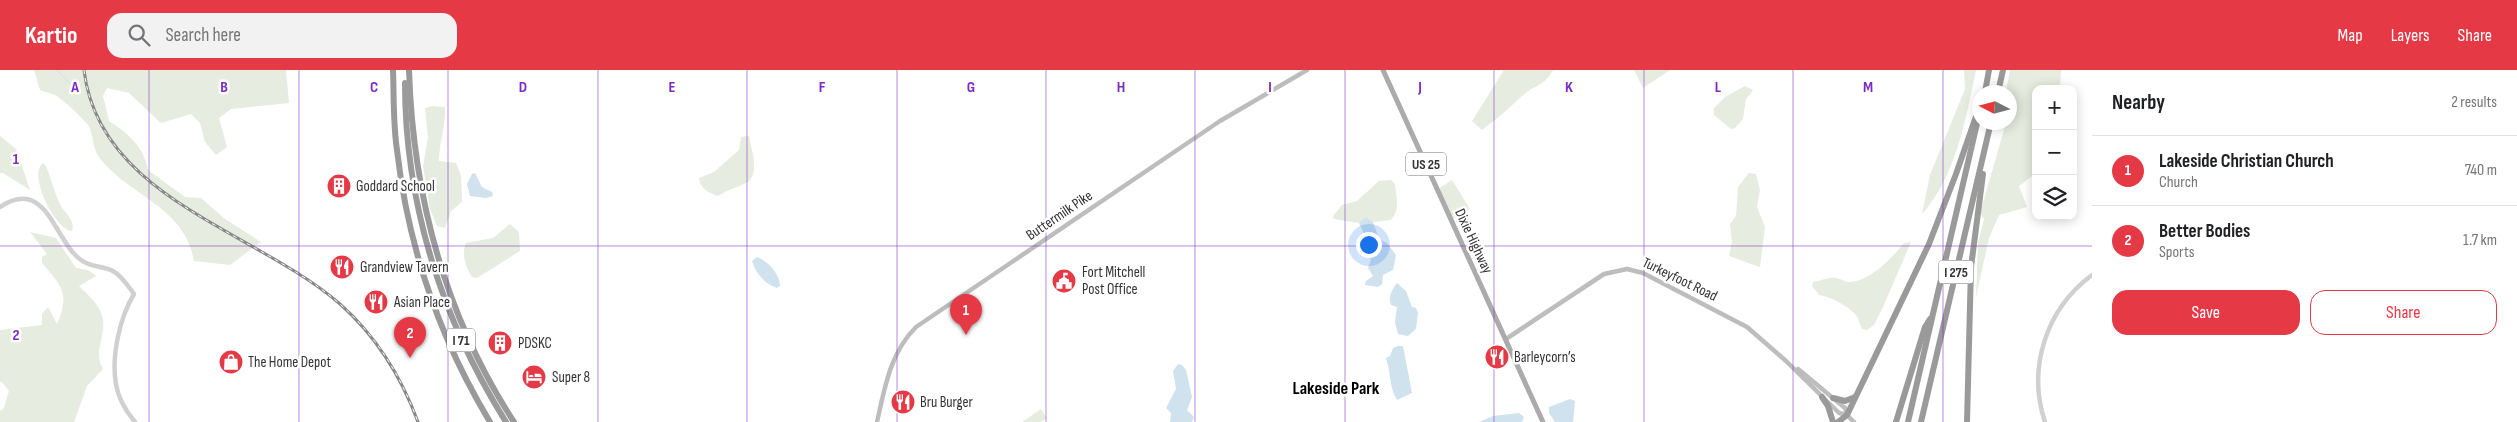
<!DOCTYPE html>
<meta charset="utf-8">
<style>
body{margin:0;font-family:"Sofia Sans Condensed",sans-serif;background:#f2f2f2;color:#202124}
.controls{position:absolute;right:15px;top:15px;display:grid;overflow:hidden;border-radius:10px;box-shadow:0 2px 12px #0003}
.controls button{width:45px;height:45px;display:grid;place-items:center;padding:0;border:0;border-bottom:1px solid #e0e0e0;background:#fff;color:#202124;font:25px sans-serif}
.compass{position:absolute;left:1972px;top:15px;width:45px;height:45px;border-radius:50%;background:#fff;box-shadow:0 2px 12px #0003;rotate:276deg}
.you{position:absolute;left:1368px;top:174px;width:18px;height:18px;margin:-12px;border:4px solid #fff;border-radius:50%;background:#1a73e8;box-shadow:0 0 0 8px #1a73e833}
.badge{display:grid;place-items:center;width:32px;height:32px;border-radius:50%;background:#e63946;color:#fff;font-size:16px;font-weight:700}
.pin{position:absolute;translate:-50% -41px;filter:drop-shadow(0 1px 2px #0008)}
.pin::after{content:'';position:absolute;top:26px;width:18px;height:15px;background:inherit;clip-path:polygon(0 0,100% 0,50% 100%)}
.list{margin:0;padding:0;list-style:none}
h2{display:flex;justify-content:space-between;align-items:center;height:65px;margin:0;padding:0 20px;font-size:21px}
h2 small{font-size:16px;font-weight:400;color:#757577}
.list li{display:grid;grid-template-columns:32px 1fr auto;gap:15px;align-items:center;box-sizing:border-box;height:70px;padding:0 20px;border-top:1px solid #e0e0e0}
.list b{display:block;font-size:19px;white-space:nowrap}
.list p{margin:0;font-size:16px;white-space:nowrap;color:#757577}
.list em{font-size:16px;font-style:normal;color:#757577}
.actions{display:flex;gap:10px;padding:15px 20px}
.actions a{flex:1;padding:11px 0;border:1px solid #e63946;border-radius:15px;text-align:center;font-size:18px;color:#e63946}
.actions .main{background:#e63946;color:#fff}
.icon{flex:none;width:28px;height:28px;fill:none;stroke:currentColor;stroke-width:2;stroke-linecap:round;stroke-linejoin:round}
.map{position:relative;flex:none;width:2092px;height:352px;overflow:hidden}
header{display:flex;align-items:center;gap:30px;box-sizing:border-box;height:70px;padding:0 25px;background:#e63946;color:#fff}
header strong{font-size:24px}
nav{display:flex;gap:28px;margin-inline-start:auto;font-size:18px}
.search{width:350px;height:45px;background:#f2f2f2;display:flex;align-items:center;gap:12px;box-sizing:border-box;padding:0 18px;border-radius:15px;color:#757577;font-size:19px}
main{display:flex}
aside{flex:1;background:#fff}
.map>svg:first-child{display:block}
.green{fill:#e6ecdf}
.water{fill:#cfe2ee}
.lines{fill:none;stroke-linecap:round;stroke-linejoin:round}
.stream{stroke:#cfe2ee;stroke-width:1}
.tertiary{stroke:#d0d0d0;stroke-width:4.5}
.secondary{stroke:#bdbdbd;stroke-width:4.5}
.primary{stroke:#ababab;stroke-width:5}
.motorway{stroke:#9a9a9a;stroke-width:6}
.rail-casing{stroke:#888;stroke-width:3}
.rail{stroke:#fff;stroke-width:1;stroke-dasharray:4;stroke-linecap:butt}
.grid{fill:none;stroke:#7b2cbf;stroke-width:1;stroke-opacity:0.55}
.labels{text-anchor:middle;stroke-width:5;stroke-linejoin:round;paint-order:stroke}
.shield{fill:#fff;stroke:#707070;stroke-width:1}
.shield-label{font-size:14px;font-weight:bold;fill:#333}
.poi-label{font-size:15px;fill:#333;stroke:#fff;text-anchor:start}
.street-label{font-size:15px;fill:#333;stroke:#fff}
.quarter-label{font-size:18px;font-weight:bold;fill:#000;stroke:#fff}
.grid-label{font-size:16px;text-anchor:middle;font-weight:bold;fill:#7b2cbf;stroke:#fff;stroke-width:5;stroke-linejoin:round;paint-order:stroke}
</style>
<header>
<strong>Kartio</strong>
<div class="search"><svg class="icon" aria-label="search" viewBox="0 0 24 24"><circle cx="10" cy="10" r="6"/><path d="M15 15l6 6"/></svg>Search here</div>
<nav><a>Map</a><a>Layers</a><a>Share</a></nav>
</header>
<main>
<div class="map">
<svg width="2092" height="352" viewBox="0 0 2092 352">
<rect width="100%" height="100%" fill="#fff"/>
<!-- green -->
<g class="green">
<path d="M34 0H286L289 33 231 39 219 48 227 77 216 85 205 72 200 53 191 44 161 53 129 23 107 18 103 26 109 51C128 63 144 77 148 100L185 127 201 128 225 149 261 172 230 195 194 191C184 135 129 127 99 87 92 78 94 64 88 55 83 48 64 31 57 26 52 23 46 23 40 20Z"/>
<path d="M1504 0H1553C1544 17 1533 15 1521 27 1508 39 1496 50 1482 60L1472 51Z"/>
<path d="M1634 0H1670L1643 18Z"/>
<path d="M1964 0H1976C1966 47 1956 107 1922 144L1930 105 1965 19Z"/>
<path d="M2010 0H2061L2060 19H2036V103L2019 116 2027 137 1999 145 1989 168 1976 227 1978 173 1984 149 1980 143 2006 53 2010 52V22L2006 21Z"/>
<path d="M1745 16 1753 20 1746 29 1743 49 1735 58 1731 59 1714 45V38L1725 27Z"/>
<path d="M433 36 445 37C446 56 439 72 439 91L456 93 461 106 462 132 451 141 445 158 437 156 430 139 423 96 428 68 425 38Z"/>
<path d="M0 66 16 79 30 120 3 103H0Z"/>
<path d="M749 66C751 79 762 107 744 114 735 118 727 120 718 126 709 124 699 117 699 108L714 102 739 80 741 67Z"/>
<path d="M43 93 46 96C51 108 54 122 60 134 64 143 76 150 72 161 57 161 27 106 43 93Z"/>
<path d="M1749 103 1756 104 1760 120 1757 137 1765 157 1760 197 1729 186 1732 172 1730 154 1736 146 1738 117Z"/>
<path d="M1391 110 1395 114C1396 128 1401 138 1391 150L1373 152 1366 147 1359 153 1334 149 1333 146 1342 135 1357 131 1379 111Z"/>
<path d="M1452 110 1470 139 1451 150 1437 120Z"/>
<path d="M510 154 519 162 520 181 477 208 472 207C466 198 461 184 466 173L493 168Z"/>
<path d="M30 162 56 168 76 198 88 200 96 206 79 216C89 226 101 235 103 250 105 268 93 283 103 299L87 316 74 352H0V341L4 338 9 321 2 312H0V260L42 255V244L48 237 57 254C70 224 62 216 42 193V187L47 184Z"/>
<path d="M1911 172 1883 237 1874 255 1867 260 1862 259C1859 253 1859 248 1855 244 1848 236 1829 226 1819 225L1812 216 1813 212C1821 211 1828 207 1836 208 1842 209 1846 213 1851 212 1871 210 1892 188 1904 173Z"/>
<path d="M1041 339 1047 348 1041 352H1022Z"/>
</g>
<!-- water -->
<g class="water">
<path d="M475 103 482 117 492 122 493 126 486 128 470 126 467 114 472 104Z"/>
<path d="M1366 147 1373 152 1379 169 1387 173 1396 185 1393 200 1383 205 1382 214 1378 217 1365 215 1366 211 1373 206 1368 198 1371 190 1364 172 1366 168 1359 153Z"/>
<path d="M757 187C768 191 780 204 780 216L777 218C764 213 756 204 752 191Z"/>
<path d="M1397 213 1406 221 1412 237 1416 238 1418 243 1416 259 1408 266 1398 264 1395 252 1397 237 1391 235C1388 226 1392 220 1397 213Z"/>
<path d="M1398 276H1403L1412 323 1397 330C1389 317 1391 303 1386 288L1390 286 1393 278Z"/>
<path d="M1178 294 1182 295 1186 300 1192 327 1187 340 1194 347 1192 352H1170L1171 343 1166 338 1176 319 1173 301Z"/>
<path d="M1570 329 1575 331 1573 352H1555L1549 343V337Z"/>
<path d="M1519 343 1524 347 1522 352H1479L1493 346Z"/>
</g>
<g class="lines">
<!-- stream -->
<path class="stream" d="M57 0 75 19"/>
<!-- tertiary -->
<g class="tertiary">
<path d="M0 137C47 106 54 171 81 190 90 197 103 196 113 201 122 206 128 216 134 224 120 247 111 286 116 314 118 329 126 341 135 352"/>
<path d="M2045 352C2027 298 2046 239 2092 205"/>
</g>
<!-- secondary -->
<g class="secondary">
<path d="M1506 269 1604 204 1627 199 1643 203 1747 257 1786 291 1839 343 1847 345 1854 352"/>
<path d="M1798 299 1845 338 1847 345"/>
<path d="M877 352C885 317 890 283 916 257L1220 51 1307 0"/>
</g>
<!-- primary -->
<path class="primary" d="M1383 0 1543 352"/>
<!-- motorway -->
<g class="motorway">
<path d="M393 0C394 27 393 54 397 80 408 177 440 269 490 352"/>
<path d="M409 0C413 125 445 246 514 352"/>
<path d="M405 13C405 134 442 250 506 352"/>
<path d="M1985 22 1989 0"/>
<path d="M1998 22 2003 0"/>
<path d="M1822 327 1828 336 1833 352"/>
<path d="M1833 328 1845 331 1855 327"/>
<path d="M1838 352 1847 345 1929 174 1956 104 1980 35"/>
<path d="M1896 352 1925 257 1930 249"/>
<path d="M1908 352 1978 49"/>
<path d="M1921 352 1991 52"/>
<path d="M1967 352 1971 197 1983 104"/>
</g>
<defs>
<path id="rail" d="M84 0C99 128 256 161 340 234 377 267 401 306 418 352"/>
</defs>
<!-- rail casing -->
<use href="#rail" class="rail-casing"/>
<!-- rail -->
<use href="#rail" class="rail"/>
</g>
<!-- grid -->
<path class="grid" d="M149 0V352M299 0V352M448 0V352M598 0V352M747 0V352M897 0V352M1046 0V352M1195 0V352M1345 0V352M1494 0V352M1644 0V352M1793 0V352M1943 0V352M0 176H2092"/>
<!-- icons -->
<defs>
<symbol id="building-disc" viewBox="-11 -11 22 22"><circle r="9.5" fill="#e63946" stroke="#fff"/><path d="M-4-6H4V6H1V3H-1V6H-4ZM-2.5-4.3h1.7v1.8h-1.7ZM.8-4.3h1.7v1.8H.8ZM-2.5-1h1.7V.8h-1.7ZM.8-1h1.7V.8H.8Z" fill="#fff"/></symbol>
<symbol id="restaurant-disc" viewBox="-11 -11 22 22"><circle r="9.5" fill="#e63946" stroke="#fff"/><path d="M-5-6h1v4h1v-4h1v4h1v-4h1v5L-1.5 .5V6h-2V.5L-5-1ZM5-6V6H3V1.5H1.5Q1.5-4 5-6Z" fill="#fff"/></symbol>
<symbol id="civic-disc" viewBox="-11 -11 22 22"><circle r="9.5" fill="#e63946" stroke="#fff"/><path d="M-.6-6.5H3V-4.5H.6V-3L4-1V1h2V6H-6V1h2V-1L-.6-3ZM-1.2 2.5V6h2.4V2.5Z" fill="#fff"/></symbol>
<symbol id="shop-disc" viewBox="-11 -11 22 22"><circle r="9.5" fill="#e63946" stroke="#fff"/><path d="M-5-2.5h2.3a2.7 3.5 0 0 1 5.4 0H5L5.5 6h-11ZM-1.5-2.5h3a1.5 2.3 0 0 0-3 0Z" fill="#fff"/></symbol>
<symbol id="hotel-disc" viewBox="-11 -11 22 22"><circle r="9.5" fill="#e63946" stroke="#fff"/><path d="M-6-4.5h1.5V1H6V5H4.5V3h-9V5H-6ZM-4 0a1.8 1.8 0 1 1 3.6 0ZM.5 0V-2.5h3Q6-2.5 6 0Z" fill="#fff"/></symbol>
</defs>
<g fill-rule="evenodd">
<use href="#building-disc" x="325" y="102" width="28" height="28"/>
<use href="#restaurant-disc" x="328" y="183" width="28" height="28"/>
<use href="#civic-disc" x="1050" y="197" width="28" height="28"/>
<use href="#restaurant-disc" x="362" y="218" width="28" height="28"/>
<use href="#building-disc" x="486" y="259" width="28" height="28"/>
<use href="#restaurant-disc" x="1483" y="273" width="28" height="28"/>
<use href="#shop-disc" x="217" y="278" width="28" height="28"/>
<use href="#hotel-disc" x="520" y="293" width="28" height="28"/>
<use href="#restaurant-disc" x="889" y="318" width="28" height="28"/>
</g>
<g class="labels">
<!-- shield labels -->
<g class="shield">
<rect x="1406" y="82.5" width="40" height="23" rx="4"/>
<rect x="1938.5" y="190.5" width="35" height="23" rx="4"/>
<rect x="447" y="258.5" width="28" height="23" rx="4"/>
</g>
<g class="shield-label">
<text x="1426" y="99">US 25</text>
<text x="1956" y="207">I 275</text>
<text x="461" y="275">I 71</text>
</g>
<!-- poi labels -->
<g class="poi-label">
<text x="356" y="121">Goddard School</text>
<text x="360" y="202">Grandview Tavern</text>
<text x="1082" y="207">Fort Mitchell<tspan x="1082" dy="17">Post Office</tspan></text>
<text x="394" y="237">Asian Place</text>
<text x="518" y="278">PDSKC</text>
<text x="1514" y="292">Barleycorn’s</text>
<text x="248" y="297">The Home Depot</text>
<text x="552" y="312">Super 8</text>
<text x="920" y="337">Bru Burger</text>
</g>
<!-- street labels -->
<g class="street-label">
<text transform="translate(1059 145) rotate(-34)" y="5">Buttermilk Pike</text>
<text transform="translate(1474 171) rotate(65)" y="5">Dixie Highway</text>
<text transform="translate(1680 209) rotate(26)" y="5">Turkeyfoot Road</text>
</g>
<!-- quarter labels -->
<g class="quarter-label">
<text x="1336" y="324">Lakeside Park</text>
</g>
</g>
<g class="grid-label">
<text x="75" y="22">A</text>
<text x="224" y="22">B</text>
<text x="374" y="22">C</text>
<text x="523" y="22">D</text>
<text x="672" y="22">E</text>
<text x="822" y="22">F</text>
<text x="971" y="22">G</text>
<text x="1121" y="22">H</text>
<text x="1270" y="22">I</text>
<text x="1420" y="22">J</text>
<text x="1569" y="22">K</text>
<text x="1718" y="22">L</text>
<text x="1868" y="22">M</text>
<text x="16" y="94">1</text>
<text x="16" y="270">2</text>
</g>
</svg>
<div class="controls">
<button>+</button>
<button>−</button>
<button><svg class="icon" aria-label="layers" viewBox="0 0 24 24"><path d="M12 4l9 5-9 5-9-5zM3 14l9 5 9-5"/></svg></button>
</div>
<svg class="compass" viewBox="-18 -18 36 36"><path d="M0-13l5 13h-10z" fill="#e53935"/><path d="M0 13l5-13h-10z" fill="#757577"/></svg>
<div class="you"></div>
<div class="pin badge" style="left:966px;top:265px">1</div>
<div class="pin badge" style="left:410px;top:288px">2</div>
</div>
<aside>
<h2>Nearby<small>2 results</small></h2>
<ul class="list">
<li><span class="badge">1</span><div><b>Lakeside Christian Church</b><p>Church</p></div><em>740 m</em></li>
<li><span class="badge">2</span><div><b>Better Bodies</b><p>Sports</p></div><em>1.7 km</em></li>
</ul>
<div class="actions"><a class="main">Save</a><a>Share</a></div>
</aside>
</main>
